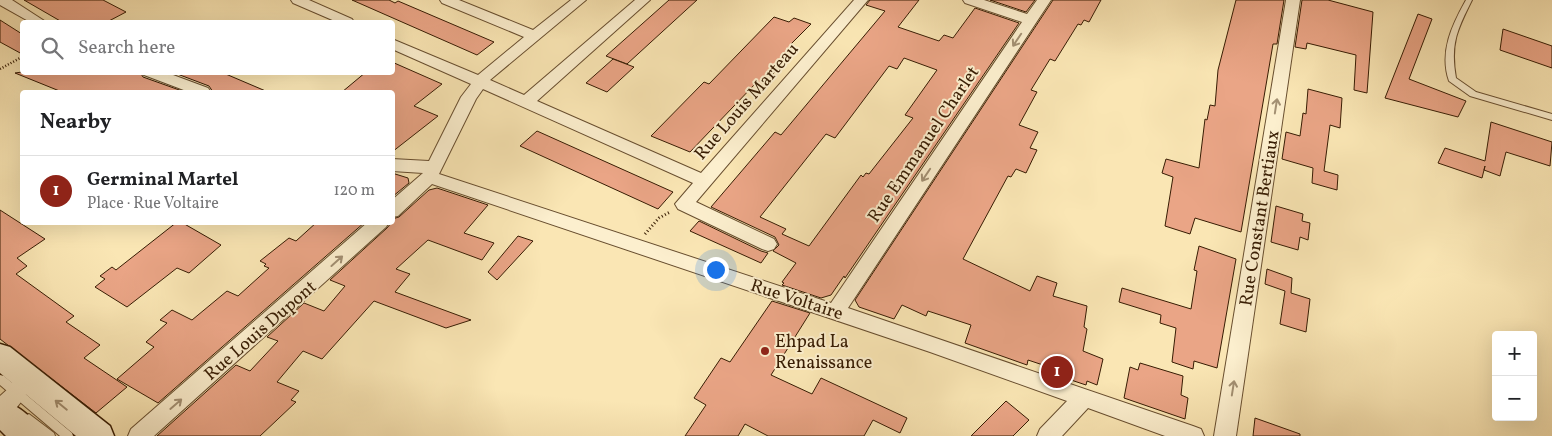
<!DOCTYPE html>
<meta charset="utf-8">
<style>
body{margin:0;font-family:Vollkorn,serif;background:#f2f2f2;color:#202124}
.controls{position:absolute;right:15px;bottom:15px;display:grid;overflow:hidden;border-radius:5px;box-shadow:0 5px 20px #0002}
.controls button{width:45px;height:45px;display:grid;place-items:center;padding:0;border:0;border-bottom:1px solid #e0e0e0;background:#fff;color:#202124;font:25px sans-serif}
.you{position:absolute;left:715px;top:269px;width:18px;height:18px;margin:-12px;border:4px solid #fff;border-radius:50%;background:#1a73e8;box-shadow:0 0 0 8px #1a73e833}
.badge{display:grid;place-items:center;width:32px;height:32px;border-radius:50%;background:#8f2418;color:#fff;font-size:16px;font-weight:700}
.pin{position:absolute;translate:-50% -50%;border:2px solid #fff;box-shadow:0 1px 5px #0006}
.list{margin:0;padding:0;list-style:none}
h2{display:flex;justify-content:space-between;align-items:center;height:65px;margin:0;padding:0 20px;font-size:21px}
h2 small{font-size:16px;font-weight:400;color:#757577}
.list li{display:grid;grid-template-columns:32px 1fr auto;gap:15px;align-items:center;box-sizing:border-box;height:70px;padding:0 20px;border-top:1px solid #e0e0e0}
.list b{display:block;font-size:19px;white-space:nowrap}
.list p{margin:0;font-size:16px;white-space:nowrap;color:#757577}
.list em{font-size:16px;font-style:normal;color:#757577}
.icon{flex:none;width:28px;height:28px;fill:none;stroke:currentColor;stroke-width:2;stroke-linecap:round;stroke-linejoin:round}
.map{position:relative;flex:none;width:1552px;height:436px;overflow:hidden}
.search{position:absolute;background:#fff;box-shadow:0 5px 20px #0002;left:20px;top:20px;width:375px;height:55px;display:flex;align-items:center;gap:12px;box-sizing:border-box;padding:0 18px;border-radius:5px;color:#757577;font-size:19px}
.panel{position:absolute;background:#fff;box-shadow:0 5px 20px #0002;left:20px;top:90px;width:375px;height:135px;border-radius:5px}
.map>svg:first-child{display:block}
.building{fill:#eaa586;stroke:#371c03;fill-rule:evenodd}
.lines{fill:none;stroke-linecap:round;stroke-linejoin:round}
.lane-casing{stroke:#684e2f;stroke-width:2}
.street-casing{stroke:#684e2f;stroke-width:2}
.secondary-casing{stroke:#371c03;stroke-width:3}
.path-far1{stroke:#371c03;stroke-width:2.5;stroke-dasharray:1 2;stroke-linecap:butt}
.path{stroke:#371c03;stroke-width:3;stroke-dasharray:1 2.5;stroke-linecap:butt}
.lane{fill:#fcefce;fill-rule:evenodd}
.street{fill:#fcefce;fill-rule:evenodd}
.secondary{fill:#fcefce;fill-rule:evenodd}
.oneway{stroke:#a39073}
.poi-dot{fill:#8f2418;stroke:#fcefce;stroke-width:2}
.labels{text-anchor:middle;stroke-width:4;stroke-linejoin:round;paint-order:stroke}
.street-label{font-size:18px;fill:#371c03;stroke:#fcefce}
.poi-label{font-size:18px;fill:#371c03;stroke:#fcefce;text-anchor:start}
</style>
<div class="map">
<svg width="1552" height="436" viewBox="0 0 1552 436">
<rect width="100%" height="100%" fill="#fae6b4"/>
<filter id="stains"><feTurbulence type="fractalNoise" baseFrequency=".004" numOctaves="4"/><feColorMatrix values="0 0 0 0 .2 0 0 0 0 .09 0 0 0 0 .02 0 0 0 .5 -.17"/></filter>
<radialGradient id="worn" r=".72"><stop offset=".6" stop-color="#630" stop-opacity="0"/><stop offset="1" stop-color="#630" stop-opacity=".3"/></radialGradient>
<!-- building -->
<g class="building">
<path d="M24 0H103L126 12 107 22H62Z"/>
<path d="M352 0H389L395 3 398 1 494 42 477 55Z"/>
<path d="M669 0H697L627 64 606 56Z"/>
<path d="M870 0H919L898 27 939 41 944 35 953 38 975 8 1019 23 845 278 844 276 831 295 821 298 782 285 784 283 782 282 796 263 773 251 779 245 775 237 711 207 775 132 781 135 885 11 866 5ZM904 58 937 70 905 115 913 118 869 174 866 173 863 177 861 175 809 246 782 234 786 229 760 217 826 134 835 138 889 66 897 69Z"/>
<path d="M990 0H1035L1026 12Z"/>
<path d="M1053 0H1101L1089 22 1084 20 1081 25 1078 24 1055 61 1050 59 1031 90 1037 92 1019 125 1038 132 1030 148 1037 150 1026 173 1016 169 1011 177 1008 176 963 259 1030 291 1037 276 1057 283 1053 296 1087 306 1084 327 1087 329 1083 351 1103 359 1097 385 1087 381 1086 385 1065 378 1067 373 1028 360 1027 365 965 343 971 325 928 311 926 316 902 305 894 319 859 307 855 300Z"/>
<path d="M1236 0H1284L1277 44H1273L1241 232 1195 218 1190 234 1165 226 1173 177 1162 173 1166 159 1199 168 1205 119 1207 120 1210 105 1215 106 1218 70Z"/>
<path d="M1302 0H1328L1373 12 1367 93 1354 90 1356 55 1307 43 1306 49 1295 47Z"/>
<path d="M1418 14 1432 19 1409 79 1466 101 1458 117 1385 98Z"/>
<path d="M774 17 789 22 794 18 811 24 790 45 796 47 762 87 755 84 690 152 651 136 704 82 709 84Z"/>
<path d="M0 20 22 34V54L0 42Z"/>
<path d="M1503 29 1552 46V68L1500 50Z"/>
<path d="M613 59 634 67 607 92 586 83Z"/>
<path d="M392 62 442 84 414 106 438 116 392 152V92H342L366 72H392Z"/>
<path d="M22 72H140L143 77 185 92H62L15 73Z"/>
<path d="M172 72H221L268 92H213L209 86Z"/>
<path d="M1308 89 1342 98 1340 128 1330 125 1324 171 1338 175 1337 190 1312 183 1313 168 1282 159 1286 132 1300 136 1303 113 1306 114Z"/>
<path d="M1491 122 1552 142 1550 166 1506 152 1500 176 1484 170 1485 166 1482 178 1438 163 1445 148 1485 161Z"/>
<path d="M537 131 673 192 658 209 520 146Z"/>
<path d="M392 173 408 178 409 183 392 197Z"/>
<path d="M437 188 488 205 464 233 494 243 482 260 428 240 396 269 410 274 395 292 471 320 446 328 374 301 322 359 303 351 277 382 299 391 291 400 296 402 260 436H157L236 365 250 371 278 341 267 337 304 303 324 311 345 286 330 280 387 228 392 222V219L399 217 429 190Z"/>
<path d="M1276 206 1303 214 1302 221 1310 223 1308 240 1300 237 1298 250 1271 242Z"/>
<path d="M0 210 45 239 17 258 27 266 16 274 74 316 66 322 100 345 84 358 127 387 96 413 0 339Z"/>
<path d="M699 221 761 251 768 253 761 263 690 231Z"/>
<path d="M177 222H181L221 245 189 273 177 268 127 307 95 287 105 279 100 276 112 267 116 270Z"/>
<path d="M317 222H365L158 403 117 379 154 347 146 342 167 323 160 320 172 310 192 320 227 291 238 296 269 268 264 266 266 264 260 261 289 238 296 241Z"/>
<path d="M518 236 533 241 497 280 488 272Z"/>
<path d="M1199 246 1236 259 1217 368 1194 361 1193 369 1172 362 1176 328 1160 323 1161 315 1119 302 1122 288 1191 309 1197 271 1194 270Z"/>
<path d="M1267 269 1292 278 1291 293 1310 299 1306 332 1280 324 1285 291 1265 284Z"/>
<path d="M772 301 810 313 771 375 812 394 821 378 907 418 900 433 873 420 864 436H768L745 424 738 436H685L706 405 694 398 721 358 730 362Z"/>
<path d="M1140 363 1183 376 1181 395 1188 398 1185 419 1124 398 1130 367 1138 370Z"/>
<path d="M1006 401 1029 420 1013 436H971Z"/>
<path d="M1255 418 1300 434V436H1253Z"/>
</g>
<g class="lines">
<defs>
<g id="lane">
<path d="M1466 0H1472C1457 30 1450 44 1456 78L1476 92 1552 114V120L1470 96 1449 81C1439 52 1452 25 1466 0Z"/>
<path d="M0 375 4 376 72 433 73 436H60L0 385Z"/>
<path d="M29 414 54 433 55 436H42L25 422 24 419 25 416Z"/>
</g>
<g id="street">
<path d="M0 0H12L46 22H30L0 5Z"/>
<path d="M291 0H309L352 19 354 22H337L293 3Z"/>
<path d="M440 0H459L533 30 571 0H586L490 80 524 95 635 0H650L537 101 701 173 854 0H868L696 202 774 239 777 244 774 249 768 251 762 249 678 209 675 204 693 183 483 89 476 99 439 174 831 303 1022 22 965 3 963 0H984L1027 14 1037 0H1051L848 308 1193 426 1201 429 1204 436H1165L1088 408 1062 436H1037L1040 429 1067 401 930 352 432 184 398 216 392 217V200L423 173 392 171V159L429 161 461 97 471 84 392 49V39L478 75 524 37 442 3Z"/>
<path d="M1286 0H1300L1236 436H1214Z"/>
<path d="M142 72H165L208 88 211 92H189L144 75Z"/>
<path d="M368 222H389L386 227 154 436H128L131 429Z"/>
<path d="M25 367 32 370 35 376C27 393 19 412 0 419V396L10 387 18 370Z"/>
</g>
<g id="secondary">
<path d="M0 344 10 347 110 426 114 436H76L0 373Z"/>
<path d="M0 399C17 405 37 419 44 436H6L0 430Z"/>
</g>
</defs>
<!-- lane casing -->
<use href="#lane" class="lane-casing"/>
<!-- street casing -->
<use href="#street" class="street-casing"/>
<!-- secondary casing -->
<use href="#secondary" class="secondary-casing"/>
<!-- path-far1 -->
<path class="path-far1" d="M0 69 22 57"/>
<!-- path -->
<path class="path" d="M645 234 659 218 670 212"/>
<!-- lane -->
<use href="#lane" class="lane"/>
<!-- street -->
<use href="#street" class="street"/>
<!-- secondary -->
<use href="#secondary" class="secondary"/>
</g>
<!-- one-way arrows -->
<defs><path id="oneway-shaft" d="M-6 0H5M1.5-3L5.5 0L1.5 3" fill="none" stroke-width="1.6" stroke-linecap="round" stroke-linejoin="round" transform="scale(1.25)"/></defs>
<g class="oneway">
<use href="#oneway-shaft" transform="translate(1017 40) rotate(124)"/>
<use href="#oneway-shaft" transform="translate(1276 106) rotate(-81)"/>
<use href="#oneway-shaft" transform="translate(926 175) rotate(124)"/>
<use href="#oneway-shaft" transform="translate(337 261) rotate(-42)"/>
<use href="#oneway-shaft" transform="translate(1233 388) rotate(-81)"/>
<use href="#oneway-shaft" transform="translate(176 404) rotate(-41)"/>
<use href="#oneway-shaft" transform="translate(61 405) rotate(-141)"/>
</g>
<!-- markers -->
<circle class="poi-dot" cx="765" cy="351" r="5"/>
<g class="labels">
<!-- street labels -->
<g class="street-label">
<text transform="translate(746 101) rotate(-49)" y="6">Rue Louis Marteau</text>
<text transform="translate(923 144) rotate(-56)" y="6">Rue Emmanuel Charlet</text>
<text transform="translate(1259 218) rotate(-81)" y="6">Rue Constant Bertiaux</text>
<text transform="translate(797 299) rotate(18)" y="6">Rue Voltaire</text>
<text transform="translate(260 330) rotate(-41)" y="6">Rue Louis Dupont</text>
</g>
<!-- poi labels -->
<g class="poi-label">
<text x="775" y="347">Ehpad La<tspan x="775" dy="21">Renaissance</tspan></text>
</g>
</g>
<rect width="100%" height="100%" filter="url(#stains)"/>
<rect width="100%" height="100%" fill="url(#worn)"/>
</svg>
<div class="controls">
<button>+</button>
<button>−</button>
</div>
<div class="you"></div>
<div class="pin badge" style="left:1057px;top:372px">1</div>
<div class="search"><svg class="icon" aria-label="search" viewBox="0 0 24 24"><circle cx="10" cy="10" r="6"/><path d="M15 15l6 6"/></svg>Search here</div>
<section class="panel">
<h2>Nearby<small></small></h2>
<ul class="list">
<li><span class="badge">1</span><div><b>Germinal Martel</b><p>Place · Rue Voltaire</p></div><em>120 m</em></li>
</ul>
</section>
</div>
